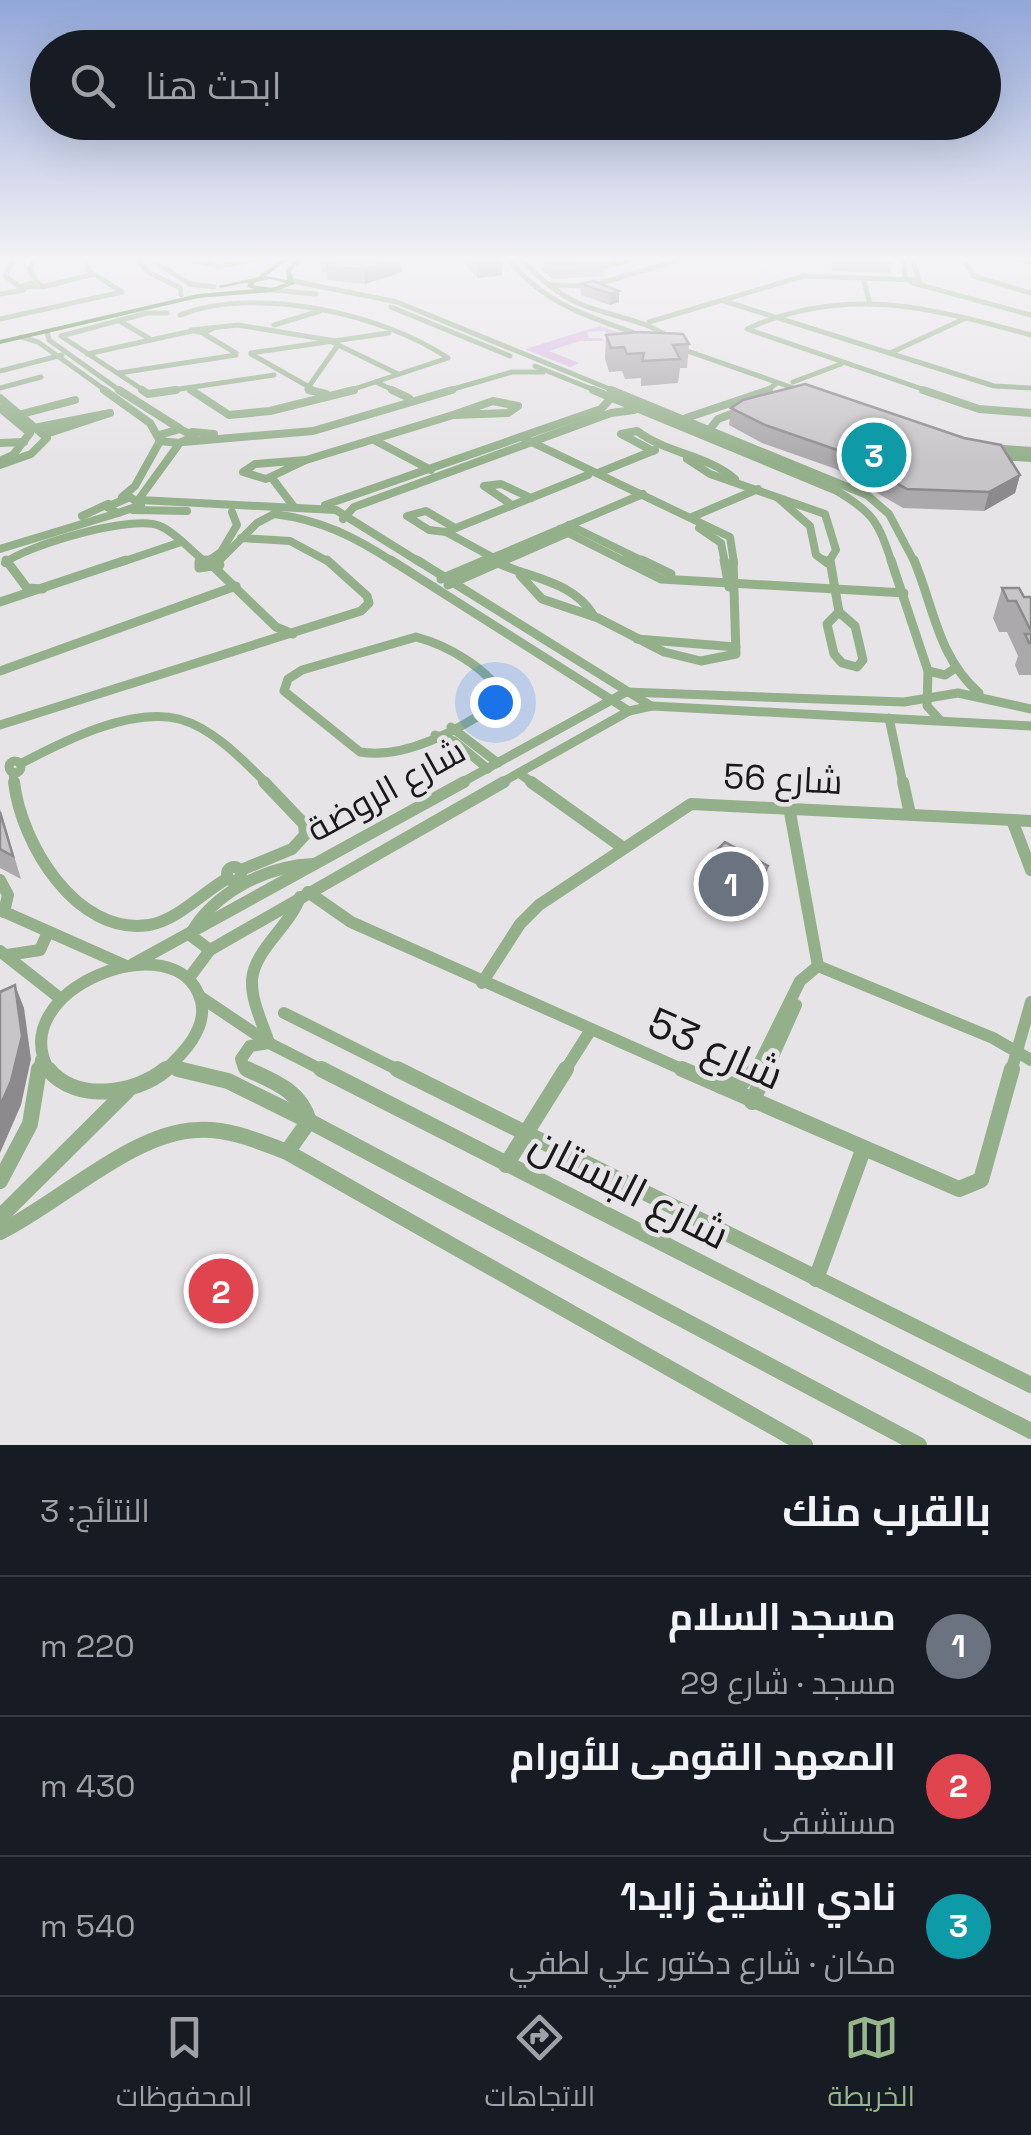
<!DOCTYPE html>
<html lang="ar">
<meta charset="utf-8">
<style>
body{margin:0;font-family:"Space Grotesk",Cairo,sans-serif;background:#20242c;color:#f1f3f6;direction:rtl}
.you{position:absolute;left:495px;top:702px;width:35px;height:35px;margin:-25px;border:8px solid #fff;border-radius:50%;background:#1a73e8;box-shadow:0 0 0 15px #1a73e833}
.badge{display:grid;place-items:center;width:65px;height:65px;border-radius:50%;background:#97b78a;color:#fff;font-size:32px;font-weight:700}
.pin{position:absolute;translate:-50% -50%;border:5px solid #fff;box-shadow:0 2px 10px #0006}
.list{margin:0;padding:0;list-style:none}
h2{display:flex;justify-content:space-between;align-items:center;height:130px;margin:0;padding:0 40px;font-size:42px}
h2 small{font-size:32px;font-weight:400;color:#9ea1a6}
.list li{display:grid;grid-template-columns:65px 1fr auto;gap:30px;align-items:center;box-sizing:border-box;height:140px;padding:0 40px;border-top:2px solid #363941}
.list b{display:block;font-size:38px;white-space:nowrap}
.list p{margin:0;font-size:32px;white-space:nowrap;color:#9ea1a6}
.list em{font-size:32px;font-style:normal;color:#9ea1a6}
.icon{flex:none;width:55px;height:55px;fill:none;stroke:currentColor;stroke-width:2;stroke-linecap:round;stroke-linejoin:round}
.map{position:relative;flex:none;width:1031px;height:1445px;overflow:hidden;direction:ltr}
.search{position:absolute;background:#171b24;box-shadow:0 10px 40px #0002;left:30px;right:30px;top:30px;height:110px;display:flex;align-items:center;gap:25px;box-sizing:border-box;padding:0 35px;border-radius:55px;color:#9ea1a6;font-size:38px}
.sheet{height:550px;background:#171b24}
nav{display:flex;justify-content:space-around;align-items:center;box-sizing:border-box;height:140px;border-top:2px solid #363941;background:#171b24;font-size:28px;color:#9ea1a6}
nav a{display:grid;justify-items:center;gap:5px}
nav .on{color:#97b78a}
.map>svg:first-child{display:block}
.green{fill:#d6b8e2}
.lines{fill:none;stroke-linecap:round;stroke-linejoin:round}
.minor-far4{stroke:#94b08b;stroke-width:5}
.minor-far3{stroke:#94b08b;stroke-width:8}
.minor-far2{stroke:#94b08b;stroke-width:9}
.minor-far1{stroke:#94b08b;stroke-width:12}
.minor{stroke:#94b08b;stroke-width:16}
.major{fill:#4e823c;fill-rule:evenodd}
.wall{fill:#aca9ad}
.shaded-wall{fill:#8c8a8d}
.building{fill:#c8c5c9;stroke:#8c8a8d;stroke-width:2.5}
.labels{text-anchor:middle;stroke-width:9;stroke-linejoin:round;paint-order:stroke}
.street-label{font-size:35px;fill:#1a191a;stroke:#e7e4e8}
.near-street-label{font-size:42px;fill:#1a191a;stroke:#e7e4e8}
</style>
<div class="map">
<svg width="1031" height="1445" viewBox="0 0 1031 1445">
<rect width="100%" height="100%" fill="#e7e4e8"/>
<!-- green -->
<path class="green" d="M600 326 654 345 608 339 605 331 587 332 589 338H602L603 341H579L549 351 579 363 570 367 525 349Z"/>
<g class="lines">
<!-- minor-far4 -->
<g class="minor-far4">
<path d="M13 260 5 276 20 287"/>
<path d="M35 260 29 269 38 283"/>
<path d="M137 260 148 272 180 288 181 295"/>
<path d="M152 260 190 284 214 287"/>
<path d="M191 260 219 266 252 260"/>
<path d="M510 260C543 305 596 319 646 337"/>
<path d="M522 260C538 277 556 293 578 303 609 317 643 318 672 339"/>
<path d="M904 260 905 277 913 283 1031 315"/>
<path d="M913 260 919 282"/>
<path d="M965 260 973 276 1031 293"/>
<path d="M1023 260 1031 262"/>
<path d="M593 269 630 260"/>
<path d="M293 281 397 302 617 392"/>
<path d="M864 281 870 304"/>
<path d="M30 283 43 286 20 287Z"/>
<path d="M549 285 591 286 679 260"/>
<path d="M42 287 94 274"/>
<path d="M272 290 316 294"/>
<path d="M0 294 24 290"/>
<path d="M724 301 994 386 1031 388"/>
<path d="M391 307 510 356"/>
<path d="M180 315C255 285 383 314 448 358L345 392"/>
<path d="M0 319 122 292 88 270 87 260"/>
<path d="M118 320 150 339"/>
<path d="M649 322 804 276 916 280"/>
<path d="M274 325 320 311"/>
<path d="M214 328 203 333 191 330 238 325 335 341"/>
<path d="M47 331 49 340 122 392"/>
<path d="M204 334 236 353"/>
<path d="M21 337 38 342 108 392"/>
<path d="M332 342 398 374"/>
<path d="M676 347 802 391"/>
<path d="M251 353 389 333"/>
<path d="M890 353 966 318"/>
<path d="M87 354 192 331"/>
<path d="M251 354 318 392"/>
<path d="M535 366 599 392"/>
<path d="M0 371 62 355"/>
<path d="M119 373 236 355"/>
<path d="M376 382 397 392"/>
<path d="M793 382 841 364"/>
<path d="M0 388 41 377"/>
<path d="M190 389 195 392"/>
<path d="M307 389 338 345"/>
<path d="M146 392 61 336 147 313H167"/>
<path d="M159 392 274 375"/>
<path d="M443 392 512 372H543"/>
<path d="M765 392 777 383"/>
<path d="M931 392 747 329C846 284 931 308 1031 335"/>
</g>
<!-- minor-far3 -->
<g class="minor-far3">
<path d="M104 390 150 423 160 441 179 443 194 436 180 429 159 435"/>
<path d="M119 390 179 428"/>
<path d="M142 390 148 394 176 390"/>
<path d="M191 390 229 415 270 411 354 390"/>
<path d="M309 390 326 394"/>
<path d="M392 390 409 398"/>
<path d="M593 390 837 491C874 513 878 522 892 563"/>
<path d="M611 390 867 495 889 514 915 563"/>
<path d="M923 390 979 409 1031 413"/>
<path d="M0 398 47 438 31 454 0 465"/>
<path d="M493 401 518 406 508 413 453 415Z"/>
<path d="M0 408 30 433 13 455 2 460"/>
<path d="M18 415 75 400"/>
<path d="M686 418 769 390"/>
<path d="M39 427 110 413 46 434"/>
<path d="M710 429 718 419 742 410"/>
<path d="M192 432 214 434"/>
<path d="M521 437 730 537 734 563"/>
<path d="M374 440 431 470"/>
<path d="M183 442 313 431 452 390"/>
<path d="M0 443 24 442"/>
<path d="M991 448 1031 451"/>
<path d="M653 451 621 434 637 431C668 454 707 455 735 479"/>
<path d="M998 456 1031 458"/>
<path d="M687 459 710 474 825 514 836 550 828 563"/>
<path d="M306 460 453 415"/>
<path d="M306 460 266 479 243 472 255 464Z"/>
<path d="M598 473 655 450"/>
<path d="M272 478 294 507"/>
<path d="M122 497 135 486 160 441"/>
<path d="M130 497 141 505 118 513 107 507Z"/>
<path d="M778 498 810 526 816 555 827 563"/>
<path d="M139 499 179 444"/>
<path d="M140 500 336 510 421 563"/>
<path d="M325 505 601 409 611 398"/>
<path d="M512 505 484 486 501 484 531 498"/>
<path d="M133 510 187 511"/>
<path d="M274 514C322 520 355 537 395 563"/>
<path d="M82 516 108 504"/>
<path d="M692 517 758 489"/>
<path d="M343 519 354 507 611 413 634 410"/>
<path d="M569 525 647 563"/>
<path d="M699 528 721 543 725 563"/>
<path d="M560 529 628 563"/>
<path d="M446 532 429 530 407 516 426 511 455 528"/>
<path d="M241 538 290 541 331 563"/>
<path d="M0 549 118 513"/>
<path d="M492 557 446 532 588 475"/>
<path d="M211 559 221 552 237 525 232 512"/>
<path d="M219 561 257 523 274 514"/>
<path d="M5 563C25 546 132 514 160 526 175 532 190 550 203 560"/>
<path d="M119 563 181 542"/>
<path d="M199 563 211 559 216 563"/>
<path d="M480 563 643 494"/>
<path d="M499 563 570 532"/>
</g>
<!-- minor-far2 -->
<g class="minor-far2">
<path d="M6 560 27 588 43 589"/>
<path d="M206 560 199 562V568L220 565 213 560"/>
<path d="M391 560 629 711"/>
<path d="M417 560 651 706"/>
<path d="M623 560 661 579 904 593"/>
<path d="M642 560 671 574"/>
<path d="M724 560 729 587"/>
<path d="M824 560 828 563"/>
<path d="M830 560 839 612"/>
<path d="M891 560 928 671 927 706 940 720"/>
<path d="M914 560C934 608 938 657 979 693"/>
<path d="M498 563C532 579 573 581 594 616"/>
<path d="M215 568 276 627 293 634"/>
<path d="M520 575 542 599 598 618 664 652 701 661 736 654 733 560"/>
<path d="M441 579 486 560"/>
<path d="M448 585 505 560"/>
<path d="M0 602 126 560"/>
<path d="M839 612 855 626 863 660 857 667 842 663 834 654 827 624Z"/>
<path d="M416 637C447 645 487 668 503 696L500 702C462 728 407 760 360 752L284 691 288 679 302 670Z"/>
<path d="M637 639 736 647"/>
<path d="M0 671 236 586"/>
<path d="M928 671 945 675 954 669"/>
<path d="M889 718 903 784"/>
<path d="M0 725 361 611 369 603 367 596 327 560"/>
<path d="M451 727 498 763"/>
<path d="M435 735 454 741 488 769"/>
<circle cx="15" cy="767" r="6"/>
<path d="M22 763C64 741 130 707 179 719 213 728 243 760 267 784"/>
<path d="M13 772 14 784"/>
<path d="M519 773 534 784"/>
<path d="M459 784 626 692 904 702 958 693 1031 709"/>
<path d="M499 784 629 711 652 706 1031 726"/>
</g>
<!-- minor-far1 -->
<g class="minor-far1">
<path d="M14 782C21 843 76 936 149 925 178 920 203 892 228 878"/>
<path d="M531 782 622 847"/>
<path d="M903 782 910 814"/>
<path d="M789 807 818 966"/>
<path d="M1012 820 1031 870"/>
<circle cx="234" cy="874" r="7"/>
<path d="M241 870 292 849 305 835 304 824 264 782"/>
<path d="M0 880 8 895 4 912"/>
<path d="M308 892 351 922 688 1072"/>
<path d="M0 910 124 965"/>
<path d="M210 950 190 935C213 893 266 866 313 864"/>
<path d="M0 951 61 999"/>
<path d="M7 955 40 950 48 932"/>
<path d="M133 964 464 782"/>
<path d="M189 978 210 950 504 782"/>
<path d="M482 983 520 924 539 905 691 804 1031 821"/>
<path d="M202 998 269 1043 326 1072"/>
<path d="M284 1013 402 1072"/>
<path d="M172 1068 189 1072"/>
<path d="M39 1072 41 1060"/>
<path d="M50 1072C0 990 179 919 201 1001 208 1029 182 1055 163 1072"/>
<path d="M252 1072 244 1068 241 1059 250 1046 269 1043C263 1024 251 1001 252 980 254 950 290 926 300 897"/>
<path d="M564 1072 590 1031"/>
<path d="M755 1072 800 981 818 966 993 1038 1031 1060"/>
<path d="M766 1072 796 1005"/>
<path d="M1011 1072 1031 1002"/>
</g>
<!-- minor -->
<g class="minor">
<path d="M48 1069C76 1103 135 1095 166 1069"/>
<path d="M178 1069 228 1081 309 1121 919 1445"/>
<path d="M247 1069C274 1082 300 1090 309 1121L287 1152"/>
<path d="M321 1069 1031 1431"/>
<path d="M397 1069 1031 1385"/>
<path d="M682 1069 959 1189 981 1180 1012 1069"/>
<path d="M721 1086 741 1083 757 1069"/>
<path d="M752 1102 767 1069"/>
<path d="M506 1165 566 1069"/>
<path d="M0 1181 30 1124 39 1069"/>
<path d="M0 1217 127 1091"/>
<path d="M0 1232C59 1203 133 1132 197 1130 229 1128 258 1141 287 1152L805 1445"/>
<path d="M816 1279 863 1150"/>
</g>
<!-- major -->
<path class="major" d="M281 260H288L266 276 287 280 286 270 295 260H302L291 271 293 279 291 281 295 282V284L272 292 198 298 0 344V340L198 294 255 289 247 287 249 282 221 288 218 286 260 277V275ZM270 279 286 283 272 288 253 285 256 282Z"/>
</g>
<!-- wall -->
<g class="wall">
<path d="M320 260H401L402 272 365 284 327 280 326 273 321 271Z"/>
<path d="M463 260H500L502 275 477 278Z"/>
<path d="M543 260H594L604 262 603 276 553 279 542 270Z"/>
<path d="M831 260H892V262L890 273 832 271Z"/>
<path d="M581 284 619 291V302L610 305 581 295Z"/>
<path d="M606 335 689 344 687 368H680L678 383 641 386V378L625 379 622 371 609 372 605 358Z"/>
<path d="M731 408 1020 475 1015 493 984 511 903 508 836 469 762 443 729 425Z"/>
<path d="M1002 588 1024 597H1031V675H1019L1015 665 1018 656 1007 632H999L993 618Z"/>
<path d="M0 809 21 879 0 868Z"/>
<path d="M699 868 765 883 744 911 696 886Z"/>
</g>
<!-- shaded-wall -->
<g class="shaded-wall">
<path d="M394 260H401L402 272 365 284 364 269Z"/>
<path d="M502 263V275L477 278V265Z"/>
<path d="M619 291V302L610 305 611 294Z"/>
<path d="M1020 475 1015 493 984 511 989 492Z"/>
<path d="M768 866 765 883 744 911 747 893Z"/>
<path d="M15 985 24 1008 31 1059 21 1105 0 1153V1106Z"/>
</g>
<!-- building -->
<g class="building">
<path d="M327 260H394L364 269 325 266 333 262Z"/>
<path d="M473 260H500L502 263 477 265Z"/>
<path d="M548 260H594L604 262 553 265Z"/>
<path d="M834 260H892V262Z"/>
<path d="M593 281 619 291 611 294 581 284Z"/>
<path d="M638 332 683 334 689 344 673 345 680 359 642 361 644 353 627 354 624 347 611 348 606 335Z"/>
<path d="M805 384 964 438 1001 445 1020 475 989 492 907 489 840 451 765 425 731 408 743 400Z"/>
<path d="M1002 588H1019L1024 597H1031V631L1016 601H1008Z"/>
<path d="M1025 634H1031V643H1029Z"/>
<path d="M0 812 13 856 0 849Z"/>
<path d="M725 842 768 866 747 893 699 868Z"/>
<path d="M15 985 22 1036 11 1081 0 1106V992Z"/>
</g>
<!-- sky -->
<linearGradient id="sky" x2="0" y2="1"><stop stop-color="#92a6d8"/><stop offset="0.56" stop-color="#f4f3f5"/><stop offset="1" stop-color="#f4f3f5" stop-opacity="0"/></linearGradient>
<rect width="1031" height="462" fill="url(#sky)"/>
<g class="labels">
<!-- street labels -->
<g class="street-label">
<text transform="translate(783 779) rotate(3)" y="12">شارع 56</text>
<text transform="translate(386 790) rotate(-29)" y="12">شارع الروضة</text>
</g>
<!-- near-street labels -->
<g class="near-street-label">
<text transform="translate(716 1048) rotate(24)" y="15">شارع 53</text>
<text transform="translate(630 1188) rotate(27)" y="15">شارع البستان</text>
</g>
</g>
</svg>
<div class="you"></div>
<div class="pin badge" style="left:731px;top:884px;background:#6b7280">1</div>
<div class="pin badge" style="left:221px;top:1291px;background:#e0444e">2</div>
<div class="pin badge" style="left:874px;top:455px;background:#0f9aa8">3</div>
<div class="search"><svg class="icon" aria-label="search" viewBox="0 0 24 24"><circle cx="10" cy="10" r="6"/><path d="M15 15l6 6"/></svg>ابحث هنا</div>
</div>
<section class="sheet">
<h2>بالقرب منك<small>النتائج: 3</small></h2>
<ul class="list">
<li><span class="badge" style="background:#6b7280">1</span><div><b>مسجد السلام</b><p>مسجد · شارع 29</p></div><em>220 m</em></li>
<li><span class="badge" style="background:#e0444e">2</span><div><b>المعهد القومى للأورام</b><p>مستشفى</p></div><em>430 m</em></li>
<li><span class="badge" style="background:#0f9aa8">3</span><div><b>نادي الشيخ زايد1</b><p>مكان · شارع دكتور علي لطفي</p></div><em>540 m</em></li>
</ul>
</section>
<nav>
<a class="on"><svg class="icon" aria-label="map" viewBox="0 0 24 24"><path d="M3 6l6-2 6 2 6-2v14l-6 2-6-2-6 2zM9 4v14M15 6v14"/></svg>الخريطة</a>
<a><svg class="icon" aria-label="directions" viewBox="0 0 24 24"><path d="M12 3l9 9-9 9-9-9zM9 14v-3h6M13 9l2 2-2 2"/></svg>الاتجاهات</a>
<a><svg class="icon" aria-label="saved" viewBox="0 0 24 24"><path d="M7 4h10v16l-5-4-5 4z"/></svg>المحفوظات</a>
</nav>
